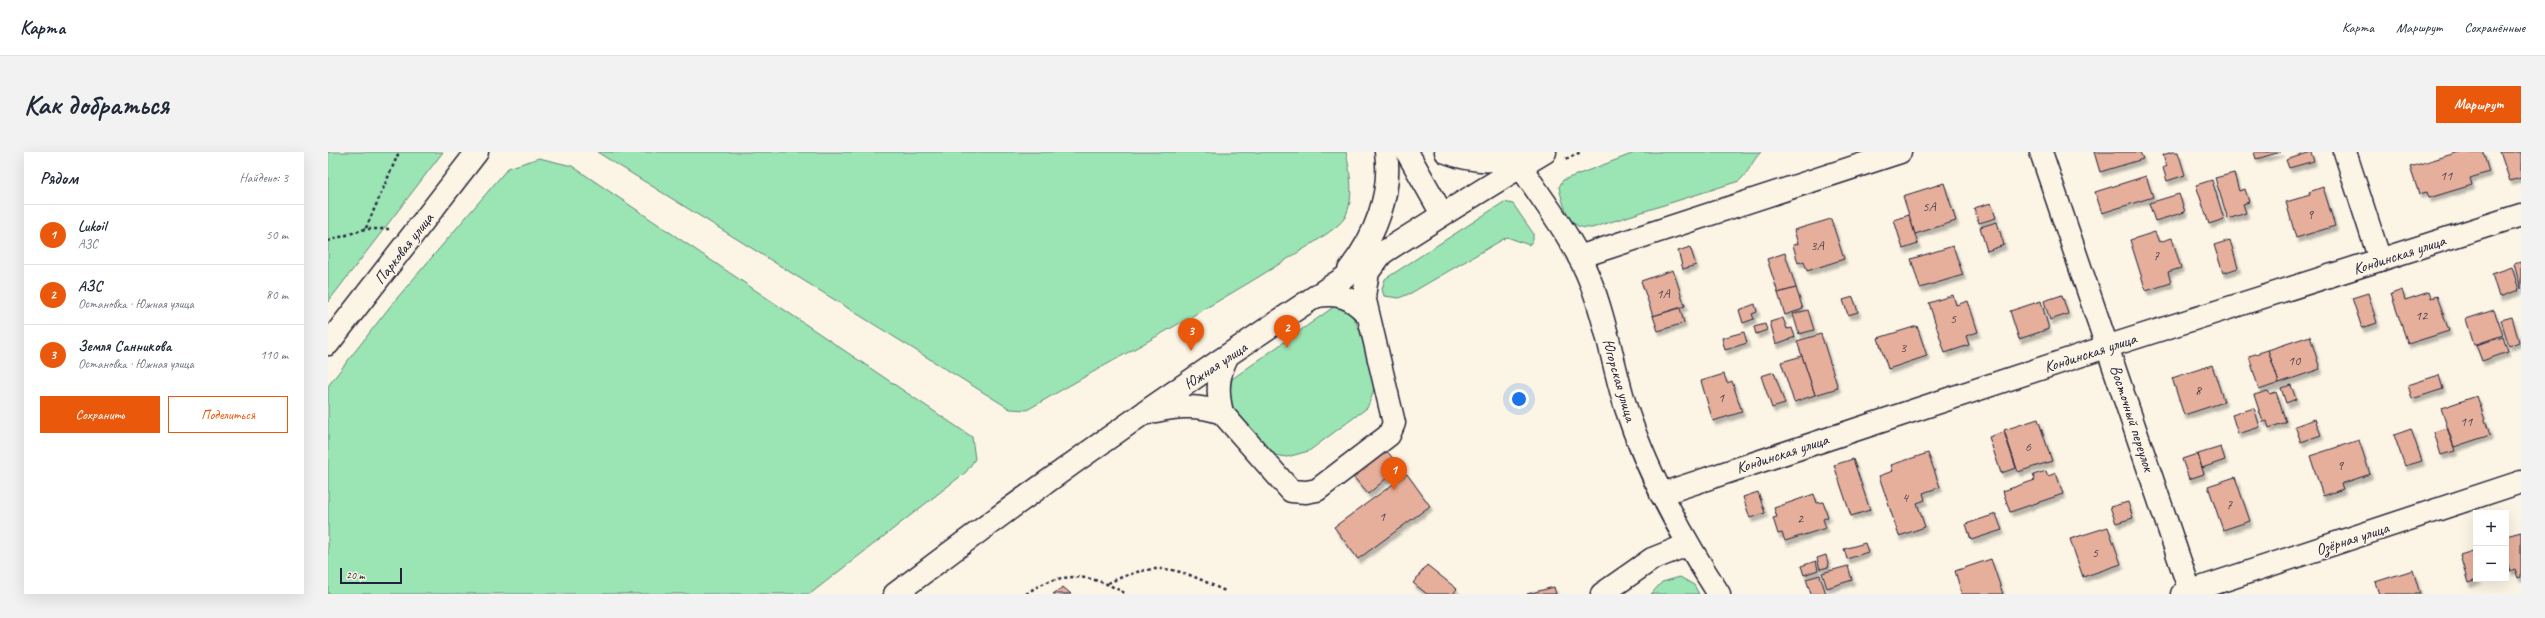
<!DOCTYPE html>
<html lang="ru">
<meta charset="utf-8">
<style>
body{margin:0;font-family:Caveat,sans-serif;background:#f2f2f3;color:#1f2937}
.controls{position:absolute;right:12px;bottom:12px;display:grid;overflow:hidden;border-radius:0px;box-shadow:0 4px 16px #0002}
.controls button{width:36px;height:36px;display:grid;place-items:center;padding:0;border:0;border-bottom:1px solid #e0e1e3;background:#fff;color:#1f2937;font:20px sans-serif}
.scale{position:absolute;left:12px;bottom:10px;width:62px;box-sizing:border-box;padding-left:4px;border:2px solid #22223b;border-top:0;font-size:11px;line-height:14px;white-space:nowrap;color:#22223b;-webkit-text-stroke:3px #fcf5e5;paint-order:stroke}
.you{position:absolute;left:1191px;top:247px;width:14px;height:14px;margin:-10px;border:3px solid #fff;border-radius:50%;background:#1a73e8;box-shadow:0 0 0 6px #1a73e833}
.badge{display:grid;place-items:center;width:26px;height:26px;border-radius:50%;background:#ea580c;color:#fff;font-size:13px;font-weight:700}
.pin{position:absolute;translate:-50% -33px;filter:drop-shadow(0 1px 2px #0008)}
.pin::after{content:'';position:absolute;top:21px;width:14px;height:12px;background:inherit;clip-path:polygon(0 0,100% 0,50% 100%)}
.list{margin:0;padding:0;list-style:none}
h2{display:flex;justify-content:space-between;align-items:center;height:52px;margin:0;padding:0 16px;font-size:17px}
h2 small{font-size:13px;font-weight:400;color:#747a83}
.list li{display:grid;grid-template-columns:26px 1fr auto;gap:12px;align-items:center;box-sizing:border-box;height:60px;padding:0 16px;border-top:1px solid #e0e1e3}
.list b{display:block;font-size:15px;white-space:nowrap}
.list p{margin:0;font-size:13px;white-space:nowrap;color:#747a83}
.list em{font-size:13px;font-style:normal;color:#747a83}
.actions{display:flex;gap:8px;padding:12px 16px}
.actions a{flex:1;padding:9px 0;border:1px solid #ea580c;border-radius:0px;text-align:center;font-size:14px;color:#ea580c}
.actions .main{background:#ea580c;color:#fff}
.map{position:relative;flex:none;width:2193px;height:442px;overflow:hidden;border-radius:0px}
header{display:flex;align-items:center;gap:24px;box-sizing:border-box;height:56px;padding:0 20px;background:#fff;border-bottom:1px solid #e0e1e3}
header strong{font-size:19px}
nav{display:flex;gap:22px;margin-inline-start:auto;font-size:14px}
.intro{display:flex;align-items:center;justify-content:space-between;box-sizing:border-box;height:96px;padding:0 24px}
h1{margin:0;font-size:28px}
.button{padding:10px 18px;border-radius:0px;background:#ea580c;color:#fff;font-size:14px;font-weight:700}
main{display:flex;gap:24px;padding:0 24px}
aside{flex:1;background:#fff;border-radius:0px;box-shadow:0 4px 16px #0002}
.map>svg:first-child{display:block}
.green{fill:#9be4b4;stroke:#5e8378}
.building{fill:#e6af9b;stroke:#22223b;filter:url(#shadow)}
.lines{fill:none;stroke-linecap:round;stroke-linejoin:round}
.minor-casing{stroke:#22223b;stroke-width:25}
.major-casing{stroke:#22223b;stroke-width:25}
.path{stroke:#22223b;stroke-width:2.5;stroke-dasharray:3 3;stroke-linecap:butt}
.minor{stroke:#fcf5e5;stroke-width:22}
.major{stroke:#fcf5e5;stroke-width:22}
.labels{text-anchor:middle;stroke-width:3;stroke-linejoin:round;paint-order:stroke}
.number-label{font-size:14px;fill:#534553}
.street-label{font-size:16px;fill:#22223b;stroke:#fcf5e5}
</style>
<header>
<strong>Карта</strong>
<nav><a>Карта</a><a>Маршрут</a><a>Сохранённые</a></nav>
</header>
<div class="intro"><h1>Как добраться</h1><a class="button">Маршрут</a></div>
<main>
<aside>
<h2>Рядом<small>Найдено: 3</small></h2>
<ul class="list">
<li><span class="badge">1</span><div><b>Lukoil</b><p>АЗС</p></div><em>50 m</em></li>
<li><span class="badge">2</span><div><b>АЗС</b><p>Остановка · Южная улица</p></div><em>80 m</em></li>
<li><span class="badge">3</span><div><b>Земля Санникова</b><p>Остановка · Южная улица</p></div><em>110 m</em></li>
</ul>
<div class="actions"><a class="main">Сохранить</a><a>Поделиться</a></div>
</aside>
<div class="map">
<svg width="2193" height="442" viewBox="0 0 2193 442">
<defs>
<filter id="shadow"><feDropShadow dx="2.5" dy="4.5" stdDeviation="1" flood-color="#0004"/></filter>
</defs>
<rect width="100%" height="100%" fill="#fcf5e5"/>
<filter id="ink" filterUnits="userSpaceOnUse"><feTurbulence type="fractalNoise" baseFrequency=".025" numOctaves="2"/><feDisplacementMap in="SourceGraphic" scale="8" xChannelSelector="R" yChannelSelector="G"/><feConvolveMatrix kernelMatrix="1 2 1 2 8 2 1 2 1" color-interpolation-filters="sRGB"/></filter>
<g filter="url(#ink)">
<!-- green -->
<g class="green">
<path d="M0 0H115L0 150Z"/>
<path d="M269 0H1018C1022 20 1027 46 1017 65 1012 76 972 99 961 106 876 160 786 207 699 258L682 257Z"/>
<path d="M1309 0H1433C1423 10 1423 18 1411 29L1264 76C1258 76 1251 76 1246 71 1238 65 1233 44 1231 35L1235 28Z"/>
<path d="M211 6 244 14 644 285 647 307 638 320 482 442H0V234L64 152 180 16Z"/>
<path d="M1176 50 1185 52 1205 81V88L1201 93 1179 85 1083 141 1071 146 1056 144 1054 137 1057 127Z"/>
<path d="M1007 154C1011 156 1017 158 1021 160 1031 169 1047 219 1046 233 1046 241 1042 249 1039 256L981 299 959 305 945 303 904 257 902 239 904 227Z"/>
<path d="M1352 425 1366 433 1371 442H1323L1334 430Z"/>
</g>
<!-- building -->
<g class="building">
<path d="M1766 0H1812L1815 7 1772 20Z"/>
<path d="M1844 0H1850L1857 23 1839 29 1835 16 1839 14 1835 3Z"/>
<path d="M1926 0H1953L1928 7Z"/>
<path d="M1983 0 1986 9 1961 16 1958 8Z"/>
<path d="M2131 0H2155L2161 20 2142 26 2144 33 2101 46 2099 40 2091 42 2082 15Z"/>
<path d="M2172 0H2193V26L2182 29Z"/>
<path d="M1906 21 1911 39 1917 37 1921 50 1915 52 1918 61 1900 67 1887 26Z"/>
<path d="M1818 24 1825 45 1774 61 1767 40Z"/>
<path d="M1884 28 1896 67 1881 72 1868 33Z"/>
<path d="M1616 31 1628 69 1587 82 1575 44Z"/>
<path d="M1995 35 2007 74 1968 86 1958 50 1982 43 1981 40Z"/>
<path d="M1851 42 1857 60 1827 69 1821 51Z"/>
<path d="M1663 51 1668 66 1651 71 1646 56Z"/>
<path d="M1581 63 1590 92 1575 97 1566 68Z"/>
<path d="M1503 67 1516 107 1479 119 1476 109 1470 111 1465 93 1470 92 1466 78Z"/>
<path d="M1669 70 1676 93 1659 99 1652 75Z"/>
<path d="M1827 80 1831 90 1844 86 1853 116 1840 120 1843 131 1818 139 1802 88Z"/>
<path d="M1902 88 1910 116 1895 121 1886 93Z"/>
<path d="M1625 94 1635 123 1592 136 1583 107Z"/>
<path d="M1362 95 1368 113 1355 117 1350 99Z"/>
<path d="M1457 101 1468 136 1450 141 1439 107Z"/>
<path d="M2193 110V137L2186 112Z"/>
<path d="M2184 115 2191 138 2171 145 2164 122Z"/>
<path d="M1345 118 1357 154 1325 164 1313 129Z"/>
<path d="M1468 136 1475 157 1457 163 1450 141Z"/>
<path d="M2074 138 2077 148 2101 140 2103 146 2109 144 2121 179 2080 192 2063 142Z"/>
<path d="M2040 141 2049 171 2034 176 2024 146Z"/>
<path d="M1625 143 1628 153 1640 149 1650 180 1638 184 1641 193 1617 201 1601 151Z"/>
<path d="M1734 143 1740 162 1722 168 1716 149Z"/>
<path d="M1525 145 1530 160 1520 163 1515 148Z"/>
<path d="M1713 149 1721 177 1691 187 1682 159Z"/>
<path d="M1427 152 1429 160 1424 162 1426 167 1415 171 1411 158Z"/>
<path d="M1352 156 1356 171 1330 179 1325 164Z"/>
<path d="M1480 158 1486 178 1471 182 1465 162Z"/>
<path d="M2166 158 2175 183 2146 193 2138 167Z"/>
<path d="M2184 165 2191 190 2181 194 2173 168Z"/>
<path d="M1455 166 1459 177 1464 176 1467 185 1448 192 1442 170Z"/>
<path d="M1437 172 1439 178 1428 182 1426 175Z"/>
<path d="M1589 174 1599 204 1560 217 1550 186Z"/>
<path d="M1416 180 1419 191 1397 198 1394 186Z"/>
<path d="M1493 182 1510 236 1487 243 1469 189Z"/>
<path d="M1982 184 1992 217 1951 231 1940 198Z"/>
<path d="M2175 185 2180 200 2154 209 2148 193Z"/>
<path d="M1940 198 1951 231 1931 238 1921 204Z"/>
<path d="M1474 204 1487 243 1466 250 1453 210Z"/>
<path d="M1884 213 1896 250 1856 263 1844 226Z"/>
<path d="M1446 220 1457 252 1444 256 1433 224Z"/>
<path d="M1396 222 1399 231 1404 229 1414 260 1385 269 1373 229Z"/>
<path d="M2111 223 2115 237 2084 247 2080 233Z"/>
<path d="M1963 233 1968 247 1958 251 1953 236Z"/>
<path d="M1940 239 1942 242 1948 240 1958 270 1941 276 1939 269 1935 270 1926 243Z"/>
<path d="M2149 244 2162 283 2126 295 2113 256Z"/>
<path d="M1926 256 1932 275 1910 282 1904 263Z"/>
<path d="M1710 267 1724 309 1690 320 1676 278Z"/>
<path d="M1987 267 1993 283 1973 290 1967 274Z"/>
<path d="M2119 276 2127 299 2113 303 2106 280Z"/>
<path d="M2083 277 2094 309 2077 314 2066 283Z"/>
<path d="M1676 280 1688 316 1673 321 1661 285Z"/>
<path d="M1044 281 1072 315 1040 342 1011 308Z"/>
<path d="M2031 288 2042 322 2013 332 2015 337 1995 344 1982 304Z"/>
<path d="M1893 295 1897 308 1874 316 1870 302Z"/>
<path d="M1600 301 1612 335 1595 341 1597 348 1589 351 1597 375 1571 384 1551 324 1565 319 1563 313Z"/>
<path d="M1869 302 1876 322 1861 327 1854 307Z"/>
<path d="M1525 307 1542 358 1523 364 1506 313Z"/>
<path d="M1718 319 1720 324 1728 321 1735 342 1682 360 1675 339 1707 328 1705 323Z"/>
<path d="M1079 322 1102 354 1030 407 1006 375Z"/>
<path d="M1907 325 1922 369 1895 378 1880 334Z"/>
<path d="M1430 340 1437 361 1422 366 1415 345Z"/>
<path d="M1486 342 1489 351 1495 350 1500 365 1495 367 1498 376 1457 389 1454 381 1450 382 1445 366 1449 365 1446 356Z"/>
<path d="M1800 350 1805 366 1788 371 1782 355Z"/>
<path d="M1668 362 1674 378 1643 388 1638 372Z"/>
<path d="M1780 375 1793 412 1755 425 1742 387Z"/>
<path d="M2193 380V425L2190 426 2187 417 2182 419 2178 406V396L2180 395 2178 384Z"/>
<path d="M1537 391 1540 400 1519 407 1516 397Z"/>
<path d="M2148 398V427H2152L2140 431 2132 403Z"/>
<path d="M1498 403 1501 415 1492 417 1489 406Z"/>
<path d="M1663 407 1675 442H1634L1627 419Z"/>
<path d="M1488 409 1490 418 1476 423 1473 414Z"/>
<path d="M1099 413 1129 437 1125 442H1099L1085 431Z"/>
<path d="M1520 414 1524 428 1499 436 1494 421Z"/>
<path d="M2085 418 2092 442H2051L2047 430Z"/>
<path d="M1492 423 1498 442H1483L1478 427Z"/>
<path d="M735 435 743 442H725Z"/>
<path d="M1226 435 1228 442H1199Z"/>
</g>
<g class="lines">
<defs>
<g id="minor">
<path d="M1713 0 1863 442"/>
<path d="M2017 0 2052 108"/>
<path d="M1193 15C1217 52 1247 89 1263 131 1279 171 1285 215 1298 256 1320 323 1353 383 1391 442"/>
<path d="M1251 105 1572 0"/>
<path d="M990 144C1011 141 1023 145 1038 161"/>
<path d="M894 261C889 240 889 225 899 205"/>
<path d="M815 262C843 255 867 251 894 261L963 339 978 340 989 338 1061 283 1066 271 1036 144 1040 120 1055 100"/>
<path d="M1333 342 1781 194 2193 63"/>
<path d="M1274 442 1324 407 1359 393"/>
<path d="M1854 442 2193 330"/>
</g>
<g id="major">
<path d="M1079 0 1114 62"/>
<path d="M1118 0C1148 12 1174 10 1204 1"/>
<path d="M1021 118C1047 85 1064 42 1058 0"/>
<path d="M0 192 149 0"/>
<path d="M567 442C776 284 992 135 1217 0"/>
</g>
</defs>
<!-- minor casing -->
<use href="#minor" class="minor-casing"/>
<!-- major casing -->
<use href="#major" class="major-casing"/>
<!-- path -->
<g class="path">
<path d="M1238 7 1253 0"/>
<path d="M38 76 71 0"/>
<path d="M0 89 37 77H62"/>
<path d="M780 431C833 407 849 416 899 440"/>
<path d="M698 442C730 418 764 421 798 442"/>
</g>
<!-- minor -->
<use href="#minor" class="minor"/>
<!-- major -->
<use href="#major" class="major"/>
</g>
</g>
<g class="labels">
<!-- number labels -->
<g class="number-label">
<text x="2118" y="28">11</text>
<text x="1601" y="59">5А</text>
<text x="1982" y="67">9</text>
<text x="1489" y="98">3А</text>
<text x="1828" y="108">7</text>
<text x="1335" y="146">1А</text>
<text x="2093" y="168">12</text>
<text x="1625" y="171">5</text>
<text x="1575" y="200">3</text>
<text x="1966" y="213">10</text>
<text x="1870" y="243">8</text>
<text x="1393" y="250">1</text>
<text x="2138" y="274">11</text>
<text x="1700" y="299">6</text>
<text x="2012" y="318">9</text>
<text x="1577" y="350">4</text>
<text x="1901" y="357">7</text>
<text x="1054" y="369">1</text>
<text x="1472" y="371">2</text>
<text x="1767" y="405">5</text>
</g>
<!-- street labels -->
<g class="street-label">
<text transform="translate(75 96) rotate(-52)" y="6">Парковая улица</text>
<text transform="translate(2071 102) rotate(-18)" y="6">Кондинская улица</text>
<text transform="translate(1762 200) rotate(-18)" y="6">Кондинская улица</text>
<text transform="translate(887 213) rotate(-34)" y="6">Южная улица</text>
<text transform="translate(1292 228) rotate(74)" y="6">Югорская улица</text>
<text transform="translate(1805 266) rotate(72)" y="6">Восточный переулок</text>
<text transform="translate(1454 301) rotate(-18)" y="6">Кондинская улица</text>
<text transform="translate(2024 386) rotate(-18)" y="6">Озёрная улица</text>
</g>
</g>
</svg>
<div class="controls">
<button>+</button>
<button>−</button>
</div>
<div class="scale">20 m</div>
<div class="you"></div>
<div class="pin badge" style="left:1066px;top:338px">1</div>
<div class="pin badge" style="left:959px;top:196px">2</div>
<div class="pin badge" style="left:863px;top:199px">3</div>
</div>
</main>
